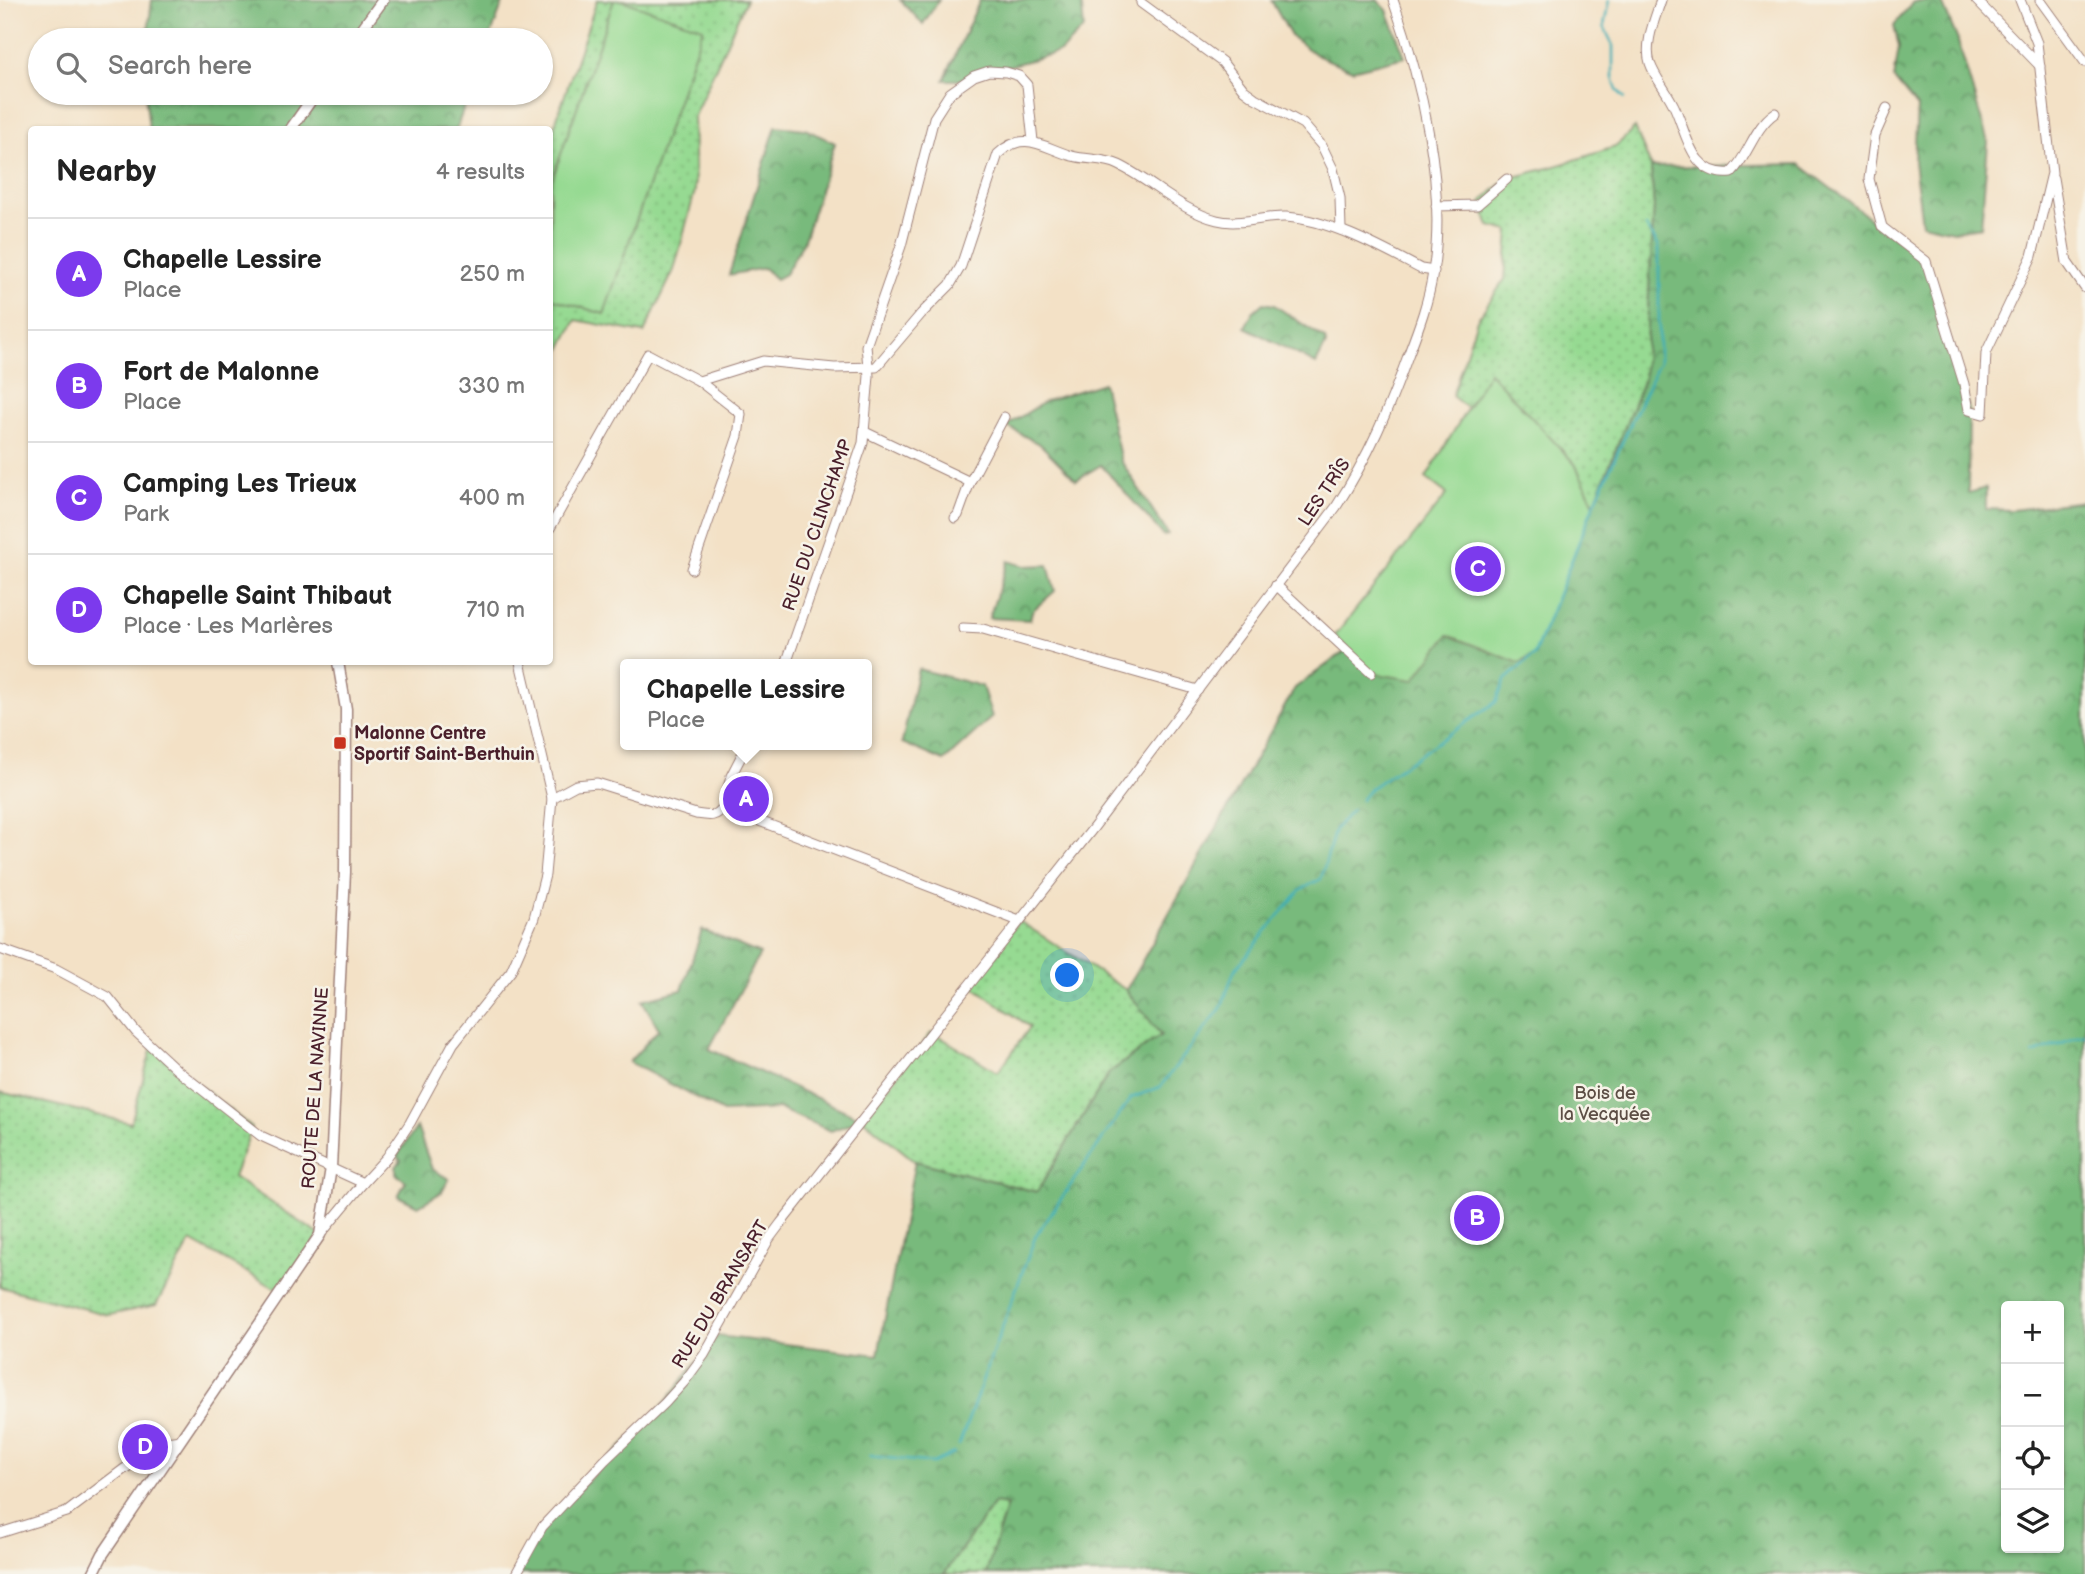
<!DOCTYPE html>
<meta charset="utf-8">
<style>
body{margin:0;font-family:"Balsamiq Sans",sans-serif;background:#f2f2f2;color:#222}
.controls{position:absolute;right:21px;bottom:21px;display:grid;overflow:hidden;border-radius:7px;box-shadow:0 2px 5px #0004}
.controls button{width:63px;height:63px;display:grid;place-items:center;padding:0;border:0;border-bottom:2px solid #e0e0e0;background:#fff;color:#222;font:35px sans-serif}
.you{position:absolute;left:1068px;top:976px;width:24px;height:24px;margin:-18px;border:5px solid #fff;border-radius:50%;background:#1a73e8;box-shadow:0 0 0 10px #1a73e833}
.badge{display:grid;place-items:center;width:46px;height:46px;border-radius:50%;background:#7c3aed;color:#fff;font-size:23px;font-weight:700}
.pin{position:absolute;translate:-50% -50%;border:4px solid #fff;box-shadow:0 2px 7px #0006}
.popup{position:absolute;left:620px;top:659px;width:252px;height:91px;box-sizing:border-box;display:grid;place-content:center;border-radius:7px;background:#fff;filter:drop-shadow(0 2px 5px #0005);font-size:23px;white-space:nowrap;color:#767676}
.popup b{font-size:26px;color:#222}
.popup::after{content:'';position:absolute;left:50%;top:100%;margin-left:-14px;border:14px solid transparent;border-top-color:#fff}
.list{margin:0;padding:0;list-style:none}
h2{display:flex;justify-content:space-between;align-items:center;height:91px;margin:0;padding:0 28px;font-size:30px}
h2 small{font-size:23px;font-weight:400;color:#767676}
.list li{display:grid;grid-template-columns:46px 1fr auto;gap:21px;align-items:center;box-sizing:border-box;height:112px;padding:0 28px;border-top:2px solid #e0e0e0}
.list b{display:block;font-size:26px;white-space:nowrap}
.list p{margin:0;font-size:23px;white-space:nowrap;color:#767676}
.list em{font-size:23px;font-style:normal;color:#767676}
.icon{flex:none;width:38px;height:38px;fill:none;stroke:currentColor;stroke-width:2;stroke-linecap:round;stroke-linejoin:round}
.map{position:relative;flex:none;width:2085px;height:1574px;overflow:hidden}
.search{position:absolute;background:#fff;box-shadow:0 2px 5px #0004;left:28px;top:28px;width:525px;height:77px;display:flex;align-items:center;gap:18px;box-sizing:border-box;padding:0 24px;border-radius:38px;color:#767676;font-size:26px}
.panel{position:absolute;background:#fff;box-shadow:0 2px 5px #0004;left:28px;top:126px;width:525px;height:539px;border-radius:7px}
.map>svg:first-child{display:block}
.grass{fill:url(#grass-dots);stroke:#707c5e;stroke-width:2}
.forest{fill:url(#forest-crowns);stroke:#616c54;stroke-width:2;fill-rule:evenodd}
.green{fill:#96da92;stroke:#707c5e;stroke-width:2}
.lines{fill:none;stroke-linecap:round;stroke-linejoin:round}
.stream{stroke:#3fb0b7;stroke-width:2.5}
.minor-casing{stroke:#9e8078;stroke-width:11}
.tertiary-casing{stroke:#9e8078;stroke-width:13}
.minor{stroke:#fff;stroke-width:9}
.tertiary{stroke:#fff;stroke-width:10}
.poi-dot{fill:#c8321e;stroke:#f7f3e8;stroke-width:2.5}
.labels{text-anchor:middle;stroke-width:5;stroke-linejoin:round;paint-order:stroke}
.street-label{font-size:18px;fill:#4a1f2b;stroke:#f7f3e8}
.poi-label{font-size:18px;font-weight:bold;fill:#4a1f2b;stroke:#f7f3e8;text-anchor:start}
.park-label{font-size:18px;fill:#5d4e45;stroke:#f7f3e8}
</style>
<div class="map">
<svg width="2085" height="1574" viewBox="0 0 2085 1574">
<defs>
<pattern id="grass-dots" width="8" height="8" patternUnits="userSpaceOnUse" patternTransform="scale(1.75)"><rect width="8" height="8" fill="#96da92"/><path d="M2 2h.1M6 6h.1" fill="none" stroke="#83bb7e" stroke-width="1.8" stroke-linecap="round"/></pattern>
<pattern id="forest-crowns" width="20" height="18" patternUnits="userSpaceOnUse" patternTransform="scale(1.75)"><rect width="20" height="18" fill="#78ba7c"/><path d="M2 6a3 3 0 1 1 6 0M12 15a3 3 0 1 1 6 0" fill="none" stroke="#649766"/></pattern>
</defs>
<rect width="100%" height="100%" fill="#f7f3e8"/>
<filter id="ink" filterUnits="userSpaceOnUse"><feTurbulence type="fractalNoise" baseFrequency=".0143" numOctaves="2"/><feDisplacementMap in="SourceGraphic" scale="14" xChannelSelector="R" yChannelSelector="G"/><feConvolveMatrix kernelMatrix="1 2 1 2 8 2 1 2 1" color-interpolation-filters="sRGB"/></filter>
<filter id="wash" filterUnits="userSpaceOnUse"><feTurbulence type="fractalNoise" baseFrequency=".00686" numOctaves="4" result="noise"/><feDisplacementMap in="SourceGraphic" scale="28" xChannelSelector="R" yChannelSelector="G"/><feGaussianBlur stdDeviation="1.57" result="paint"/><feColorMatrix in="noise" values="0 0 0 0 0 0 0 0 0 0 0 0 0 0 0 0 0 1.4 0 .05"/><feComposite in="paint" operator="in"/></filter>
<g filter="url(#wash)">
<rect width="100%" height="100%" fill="#f3e1c6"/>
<!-- grass -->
<g class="grass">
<path d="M597 0H746L693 118 695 191 674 270 644 333 576 320 550 370V139Z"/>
<path d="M1635 128 1651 167 1654 207 1644 379 1594 504 1575 464 1489 373 1467 408 1452 396 1477 320 1505 279 1509 231 1489 226 1481 202 1507 179 1556 166 1615 147Z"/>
<path d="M1019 921 1126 990 1161 1035 1109 1073 1037 1192 915 1161 863 1119 932 1032 998 1072 1030 1027 970 984Z"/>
<path d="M152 1047 252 1128 233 1177 320 1235 282 1292 191 1241 156 1305 109 1315 0 1287V1092L131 1123Z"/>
<path d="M994 1503 1007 1504 986 1574H944Z"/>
</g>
<!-- forest -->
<g class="forest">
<path d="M152 0H504L489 40H147Z"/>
<path d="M900 0H939L923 24Z"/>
<path d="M980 0H1081L1084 28 1060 52 958 80H944Z"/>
<path d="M1271 0H1377L1387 10 1405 57 1352 70 1316 55 1291 36Z"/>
<path d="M1941 1 1957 38 1988 142 1981 227 1953 231 1922 224 1914 162 1917 107 1894 79 1899 47 1894 25 1913 2Z"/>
<path d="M145 93H469L456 130 149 129Z"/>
<path d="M776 126 805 129 835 143 803 243 785 274 776 279 764 268 729 275Z"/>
<path d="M1799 164 1926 261 1969 410 1968 493 1986 488V509L2012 510 2085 501V1574H986L1007 1505 994 1503 944 1574H516L542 1527 665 1403 717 1336 878 1355 915 1161 1037 1192 1109 1073 1161 1035 1126 990 1295 688 1344 652 1448 635 1519 663 1534 655 1644 379 1654 207 1651 167ZM2006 1306H2059V1548H2006Z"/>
<path d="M1263 303 1274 305 1325 339 1326 344 1316 364 1245 327 1253 312Z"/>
<path d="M1103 383 1121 461 1168 534 1164 536 1101 465 1076 480 1041 445 1006 426 1046 401Z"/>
<path d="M1008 561 1024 566 1048 565 1055 591 1032 611 1030 620 989 618Z"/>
<path d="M918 669 982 686 992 717 944 761 902 743Z"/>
<path d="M702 930 760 954 709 1049 863 1119 831 1131 779 1109 723 1112 629 1062 659 1029 642 1000 682 990Z"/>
<path d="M417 1127 432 1169 449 1179 442 1192 418 1206 398 1196 406 1181 396 1174V1167L401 1160 397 1156Z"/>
</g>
<!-- green -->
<g class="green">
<path d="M614 0H621L703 28 604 314 550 298V186Z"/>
<path d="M1489 372 1575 464 1594 504 1534 655 1519 663 1448 635 1414 680 1371 673 1335 636 1447 494 1426 478Z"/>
</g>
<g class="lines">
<!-- stream -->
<g class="stream">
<path d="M1609 0 1604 26 1613 46V78L1617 90 1625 98"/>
<path d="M1361 800 1371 788 1496 702 1505 680 1534 655 1594 504 1659 362V246L1646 227"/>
<path d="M2033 1054 2085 1034"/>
<path d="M959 1445 1036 1235 1131 1098 1160 1087 1221 1008 1234 971 1300 890 1321 879 1335 829 1352 810"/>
<path d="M870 1456 933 1463 954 1453"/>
</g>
</g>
</g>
<g filter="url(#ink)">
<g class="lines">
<defs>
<g id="minor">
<path d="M1661 0C1655 19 1644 43 1650 63 1655 78 1667 91 1674 106 1687 133 1691 177 1731 173 1749 156 1753 128 1775 113"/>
<path d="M1976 0 2040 66"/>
<path d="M2040 0 2085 62"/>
<path d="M1141 3 1222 62 1244 90 1255 98 1303 124 1322 146 1333 169 1340 198 1341 230"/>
<path d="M1887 108 1875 135 1869 179 1882 227 1926 261 1964 384 1969 410 1983 414 1986 353 2032 256 2052 173 2037 43 2020 0"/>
<path d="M2053 178 2067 262 2085 288"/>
<path d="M1436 206 1477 205 1507 179"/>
<path d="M865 432 970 482"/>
<path d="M955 518 958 515 970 482 1004 417"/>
<path d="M550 528 648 354 699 381 763 361 834 368 876 367 921 314 950 285 961 266 998 154C1024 129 1044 148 1072 156 1087 160 1105 158 1119 165 1152 181 1181 211 1217 220 1239 226 1263 216 1286 217 1331 220 1381 248 1421 269L1434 271"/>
<path d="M692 569 738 436 741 414 699 381"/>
<path d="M1276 585 1371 673"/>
<path d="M963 628 983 629 1198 690"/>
<path d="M786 664 863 443 869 376 866 346 901 246 934 118 950 93 974 76 989 71 1006 72 1019 76 1027 85 1033 141"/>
<path d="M552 798 576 785 597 783 696 814C709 816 716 818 723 807L1019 921"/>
<path d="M723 807 731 776 747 745"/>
<path d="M0 949 56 969 108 997 136 1032 177 1070 261 1136 363 1183 387 1157 410 1123 453 1044 511 971 534 918 545 875 552 798 520 662"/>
<path d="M320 1235 363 1183"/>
<path d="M0 1533 67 1512 124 1469 167 1442 180 1440"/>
<path d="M516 1574 542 1527 605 1460 665 1403 684 1382 704 1355 769 1239 781 1223 1094 827 1336 507C1369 456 1389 409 1409 353 1419 327 1429 300 1433 272 1447 187 1421 79 1393 0"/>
</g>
<g id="tertiary">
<path d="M354 40 383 0"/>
<path d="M290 130 316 93"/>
<path d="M93 1574 103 1554 320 1235 331 1168 345 872 346 709 338 662"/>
</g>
</defs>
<!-- minor casing -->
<use href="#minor" class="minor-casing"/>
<!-- tertiary casing -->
<use href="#tertiary" class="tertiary-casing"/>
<!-- minor -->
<use href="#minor" class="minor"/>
<!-- tertiary -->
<use href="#tertiary" class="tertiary"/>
</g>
</g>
<!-- markers -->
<rect class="poi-dot" x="333" y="736" width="14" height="14" rx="3.5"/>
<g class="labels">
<!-- street labels -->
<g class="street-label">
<text transform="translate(1324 492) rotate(-56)" y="6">LES TRÎS</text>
<text transform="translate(817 525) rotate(-71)" y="6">RUE DU CLINCHAMP</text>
<text transform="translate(315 1088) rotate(-86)" y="6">ROUTE DE LA NAVINNE</text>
<text transform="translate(720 1294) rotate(-59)" y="6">RUE DU BRANSART</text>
</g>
<!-- poi labels -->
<g class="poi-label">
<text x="354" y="739">Malonne Centre<tspan x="354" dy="21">Sportif Saint-Berthuin</tspan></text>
</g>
<!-- park labels -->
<g class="park-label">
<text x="1605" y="1099">Bois de<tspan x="1605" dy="21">la Vecquée</tspan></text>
</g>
</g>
</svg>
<div class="controls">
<button>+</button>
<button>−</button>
<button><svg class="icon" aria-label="locate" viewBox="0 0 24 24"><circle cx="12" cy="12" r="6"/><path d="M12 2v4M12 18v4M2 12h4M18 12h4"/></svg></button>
<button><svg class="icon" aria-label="layers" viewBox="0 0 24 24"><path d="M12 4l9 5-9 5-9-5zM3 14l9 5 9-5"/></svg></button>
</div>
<div class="you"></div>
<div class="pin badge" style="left:746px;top:799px">A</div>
<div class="popup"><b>Chapelle Lessire</b>Place</div>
<div class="pin badge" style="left:1477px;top:1218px">B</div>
<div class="pin badge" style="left:1478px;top:569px">C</div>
<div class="pin badge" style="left:145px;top:1447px">D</div>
<div class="search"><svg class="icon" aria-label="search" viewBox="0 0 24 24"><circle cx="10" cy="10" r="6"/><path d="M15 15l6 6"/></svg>Search here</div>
<section class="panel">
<h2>Nearby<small>4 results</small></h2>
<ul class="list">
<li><span class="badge">A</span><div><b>Chapelle Lessire</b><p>Place</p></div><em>250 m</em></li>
<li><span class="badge">B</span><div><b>Fort de Malonne</b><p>Place</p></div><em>330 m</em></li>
<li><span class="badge">C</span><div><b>Camping Les Trieux</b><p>Park</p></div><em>400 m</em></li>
<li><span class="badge">D</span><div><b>Chapelle Saint Thibaut</b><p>Place · Les Marlères</p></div><em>710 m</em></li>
</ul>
</section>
</div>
